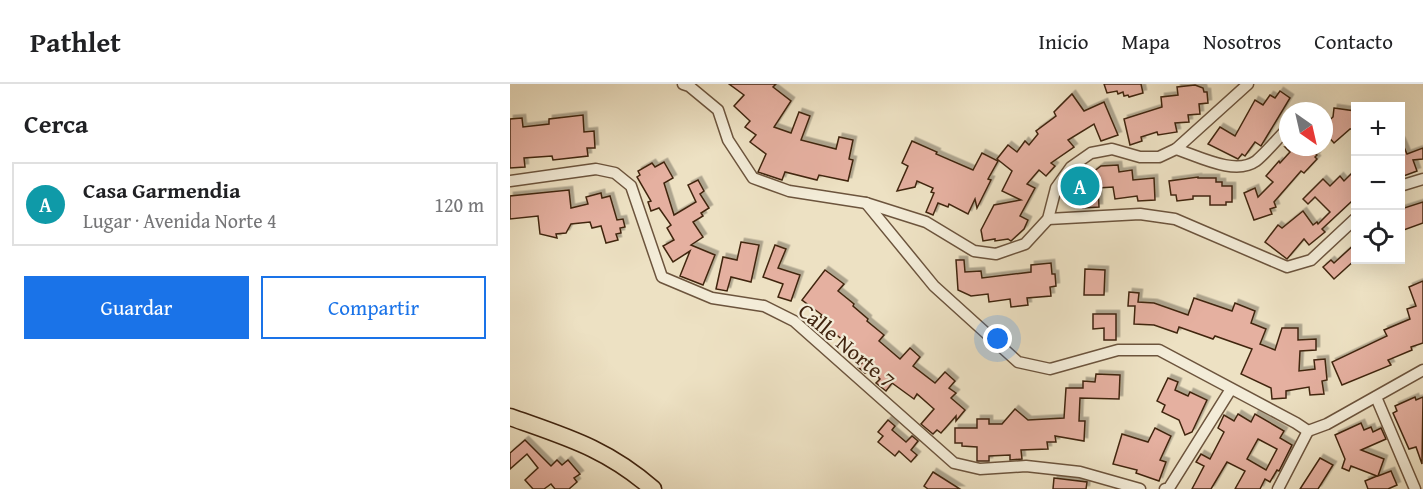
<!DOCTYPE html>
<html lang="es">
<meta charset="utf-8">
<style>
body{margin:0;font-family:"Gentium Book Plus",serif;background:#f2f2f2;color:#202124}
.controls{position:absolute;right:18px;top:18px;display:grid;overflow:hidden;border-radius:0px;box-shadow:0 6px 24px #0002}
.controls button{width:54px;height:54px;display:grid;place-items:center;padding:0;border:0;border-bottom:2px solid #e0e0e0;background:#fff;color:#202124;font:30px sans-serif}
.compass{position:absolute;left:769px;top:18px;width:54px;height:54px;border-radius:50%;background:#fff;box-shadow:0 6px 24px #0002;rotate:146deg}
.you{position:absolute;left:488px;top:255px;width:21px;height:21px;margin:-15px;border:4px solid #fff;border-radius:50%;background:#1a73e8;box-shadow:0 0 0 9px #1a73e833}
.badge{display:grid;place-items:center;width:39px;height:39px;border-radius:50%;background:#1a73e8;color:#fff;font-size:20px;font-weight:700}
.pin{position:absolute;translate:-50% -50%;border:3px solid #fff;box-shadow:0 2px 6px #0006}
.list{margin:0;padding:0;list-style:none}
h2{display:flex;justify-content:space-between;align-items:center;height:78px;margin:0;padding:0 24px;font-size:26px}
h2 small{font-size:20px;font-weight:400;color:#757577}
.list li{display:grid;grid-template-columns:39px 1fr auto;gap:18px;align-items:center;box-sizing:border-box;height:84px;margin:0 12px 12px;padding:0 12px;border:2px solid #e0e0e0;border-radius:0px}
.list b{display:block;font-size:22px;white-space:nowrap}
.list p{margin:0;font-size:20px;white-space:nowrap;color:#757577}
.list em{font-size:20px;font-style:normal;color:#757577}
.actions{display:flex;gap:12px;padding:18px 24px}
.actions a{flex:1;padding:14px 0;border:2px solid #1a73e8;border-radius:0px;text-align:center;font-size:21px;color:#1a73e8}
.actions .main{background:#1a73e8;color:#fff}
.icon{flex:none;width:33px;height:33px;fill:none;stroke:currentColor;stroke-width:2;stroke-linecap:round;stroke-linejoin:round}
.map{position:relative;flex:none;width:913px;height:405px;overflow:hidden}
header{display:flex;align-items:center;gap:36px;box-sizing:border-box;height:84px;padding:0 30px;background:#fff;border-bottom:2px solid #e0e0e0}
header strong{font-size:28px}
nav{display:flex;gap:33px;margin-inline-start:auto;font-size:21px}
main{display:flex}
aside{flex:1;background:#fff}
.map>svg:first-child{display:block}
.building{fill:#e5b0a0;stroke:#412510;stroke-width:1.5;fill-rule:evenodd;filter:url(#shadow)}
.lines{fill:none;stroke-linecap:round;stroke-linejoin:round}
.minor-casing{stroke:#6c543d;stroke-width:13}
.primary-casing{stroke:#412510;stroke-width:19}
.minor{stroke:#f3ecd8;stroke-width:10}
.primary{stroke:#ede1c3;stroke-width:16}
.labels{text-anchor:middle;stroke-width:4.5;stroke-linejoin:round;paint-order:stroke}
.street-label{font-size:22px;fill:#412510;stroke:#f3ecd8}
</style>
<header>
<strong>Pathlet</strong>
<nav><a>Inicio</a><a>Mapa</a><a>Nosotros</a><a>Contacto</a></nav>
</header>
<main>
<aside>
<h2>Cerca<small></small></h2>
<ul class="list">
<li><span class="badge" style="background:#0f9aa8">A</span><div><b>Casa Garmendia</b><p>Lugar · Avenida Norte 4</p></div><em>120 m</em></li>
</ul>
<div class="actions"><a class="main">Guardar</a><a>Compartir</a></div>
</aside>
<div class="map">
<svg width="913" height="405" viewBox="0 0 913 405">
<defs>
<filter id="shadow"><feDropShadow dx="3.5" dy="-3.5" stdDeviation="0" flood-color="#0004"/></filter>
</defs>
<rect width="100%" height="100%" fill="#ede1c3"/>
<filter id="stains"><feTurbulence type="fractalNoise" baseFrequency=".00333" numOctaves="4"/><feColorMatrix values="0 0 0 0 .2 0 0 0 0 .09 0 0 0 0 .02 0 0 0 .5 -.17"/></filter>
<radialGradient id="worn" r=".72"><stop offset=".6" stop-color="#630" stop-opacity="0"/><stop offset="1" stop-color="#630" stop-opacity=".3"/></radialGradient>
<!-- building -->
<g class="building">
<path d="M219 0H266L263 3 281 17 264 43 281 49 289 28 300 32 291 56 326 65 329 53 343 56 339 75 343 76 338 97 309 91 307 96 275 88 272 96 248 88 256 70 240 58 246 51 235 43 240 37 224 22 234 11Z"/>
<path d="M594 0H631L633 9 619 13 618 11 614 12 613 8 608 10 607 7 597 9Z"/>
<path d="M685 1 693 4 694 8H697L698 19 689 20 690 30 678 31 679 38 665 39 667 48 648 51 647 48 631 53 632 57 620 61 614 35 652 23 651 13 668 11 667 3Z"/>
<path d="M770 7 780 14 751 62 745 58 735 72 732 70 728 75 698 60 710 43 725 52 745 16 753 21 760 11 765 14Z"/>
<path d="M562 10 574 27 594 18 608 51 591 57 584 40 558 56 564 63 541 79 545 82 536 92 529 86 517 100 525 104 510 132 518 136 514 145 501 157 498 155 485 157V155L473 157 471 146 484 121 511 116 492 107 502 87 487 75 498 61 507 68 515 57 519 61 528 50 526 47 546 32 544 28Z"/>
<path d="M824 24 845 27 842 45H840L824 59 814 48V41L823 33Z"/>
<path d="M73 31 74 48 84 47 85 64H77L78 72 43 76 42 72 14 74 15 83 0 84V35L12 34 13 43 39 40V35Z"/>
<path d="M891 56 897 70 913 64V75L903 76 907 87 891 93Z"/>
<path d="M402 57 427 68 426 70 463 86 472 69 488 77 478 95 481 96 467 124 465 115 458 130 439 120 438 123 428 119 423 131 416 128 424 109 421 108 423 104 407 97 405 103 387 107 398 82 392 79Z"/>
<path d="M775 63H808L804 68 807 71 805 73 807 75 794 89 791 87 764 118 766 123 760 125 762 130 744 136 734 109 745 104 748 113 763 98 756 92 769 77 770 79 780 68Z"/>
<path d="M154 78 163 94 154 99 164 131 186 118 178 101 188 96 194 107 190 110 199 124 191 129 193 132 183 138 193 153 181 161 205 171 193 201 170 192 180 167 163 178 153 162 164 156 157 144 161 141 149 124 141 127 138 118 141 117 127 93 130 91 128 87 142 79 145 83Z"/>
<path d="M608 81 609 88 622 86 623 96 644 94 645 116 628 117 627 112 605 115 603 103 588 104 589 123 573 124 572 117H568L567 101 584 99 583 88 591 82Z"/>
<path d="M841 90 846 95V121L842 117 812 145 815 148 799 161 794 155 777 175 755 158 768 141 772 144 793 127 803 141 807 138 808 140 820 128 805 113 798 120 793 115 813 95 820 102 830 92 834 97Z"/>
<path d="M688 93V94H706V98H712V102H722V118H716V121H700V112H683V115L667 117 666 111H661L659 97Z"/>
<path d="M59 106 61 124 78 120 76 113 91 109 92 114 100 112 107 136 113 135 115 143 110 144 111 149 106 150 108 156 96 159 91 142 82 144 80 138 61 140 56 149 46 150 47 154 30 150 28 132 0 135V112Z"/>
<path d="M913 118V139L891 147V125Z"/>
<path d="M231 158 249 161 241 198 221 193 217 207 206 205 213 173 227 176Z"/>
<path d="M846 159V175L824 195 813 183 821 176 824 179Z"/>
<path d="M265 161 276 165 268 184 290 191 281 217 268 213 273 200 253 193Z"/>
<path d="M446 176H454L455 188 471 187 472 194 521 188V181L541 179 542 190H545L546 202 540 203 541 212 517 214 518 221 501 223 500 215 479 218 478 210 461 212 448 206Z"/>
<path d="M575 185 595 186 594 211H574Z"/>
<path d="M315 186 334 200 328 207 344 220 343 222 358 235 357 237 374 251 369 257 390 275 400 264 410 273 403 282 425 299 435 288 445 297 439 304 446 309 441 314 455 326 446 337V332L431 349 427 346 423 350 411 340 424 325 407 310 404 315 382 299 376 307 366 299 370 295 361 286 355 289 348 283 352 279 338 267 341 263 322 247 316 254 309 248 317 238 310 233 312 231 292 216Z"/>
<path d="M913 197V259L901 263 902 266 878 276 881 281 832 301 822 278 877 252 874 246 900 235 897 225 906 222 899 203Z"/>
<path d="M619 208 629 209 628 218 644 219 678 231 684 214 722 227 725 219 745 227 741 239 756 245 750 260 765 266 772 244H788V256L806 255V266L790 267 789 287 805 285 804 276 815 275 817 296 812 297 814 310 800 311 799 303 776 307V314L762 315 761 304 731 290 742 265 705 252 703 255 669 243 667 249 644 241 624 240 625 222H618Z"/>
<path d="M583 230H606V256H594V244L583 245Z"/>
<path d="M586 290 610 291 609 315 570 314 569 337H575L574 357 545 352 546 358H537L538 365 511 366 512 375 500 376V371L479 372V377H467V363L452 362V359H445V344H467V335H479V340H492L505 325 518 336 554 334 556 304H573V297L585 298Z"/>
<path d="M658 294 668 298 665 306 678 312 680 308 697 316 682 348 675 351 669 336 652 328 655 321 647 317Z"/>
<path d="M905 313 906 316 913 313 912 380 906 363 899 365 883 329 887 327 885 322Z"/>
<path d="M728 330 741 338 745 330 774 347 770 354 782 361 769 387 767 386 760 398 755 395 750 405H725L735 387 717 378 701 405H682L694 382 686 378 691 370 700 375 714 348 708 344 714 331 724 337ZM748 355 767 365 756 386 737 375Z"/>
<path d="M378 336 385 342 382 346 396 358 402 352 408 357 401 366 407 371 401 378 389 367 385 372 368 358 373 352 368 348Z"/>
<path d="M851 339 854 346 861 343 863 348 871 344 876 355 851 366 874 375 868 392 881 387 887 401 878 405H858L855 397 867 392 841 382 839 387 832 384 835 375 825 351Z"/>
<path d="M645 344 661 352 650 376 656 378 649 397 626 389 627 386 603 380 612 350 638 358Z"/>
<path d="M15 356 41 382 47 376 52 381 58 376 70 390 64 394 67 398 59 405H45L41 400 34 405H23L15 396 28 384 17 370 0 385V369Z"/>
<path d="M810 374 823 381 808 405H790Z"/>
<path d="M423 388 450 405H418L414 402Z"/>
<path d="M544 394 577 398 576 405H543Z"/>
</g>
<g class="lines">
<defs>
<g id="minor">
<path d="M173 0 179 2 208 26 218 56 243 94 279 107 356 119 416 138 464 167 486 170 515 160 538 135 546 104 561 83 581 69 602 65 630 73H649L666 65 738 0"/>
<path d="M666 65C688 72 725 92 746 77 757 68 768 54 778 44"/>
<path d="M0 97 86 85 105 89 121 102 152 193 202 214 254 222 284 237 444 379 470 385 516 382 570 388 630 405"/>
<path d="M890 102 913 95"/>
<path d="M356 119 424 202 508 278 540 285 608 266H649L786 339 798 347 817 340 913 286"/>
<path d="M538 135 630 130 665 135 777 183 801 176 846 134"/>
<path d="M866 313 905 405"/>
<path d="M655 405 659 404 721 305"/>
<path d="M768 405 798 347"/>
</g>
<path id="primary" d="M0 333C56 353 96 364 143 405"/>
</defs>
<!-- minor casing -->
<use href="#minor" class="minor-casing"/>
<!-- primary casing -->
<use href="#primary" class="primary-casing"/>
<!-- minor -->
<use href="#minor" class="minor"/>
<!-- primary -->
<use href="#primary" class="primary"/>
</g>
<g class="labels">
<!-- street labels -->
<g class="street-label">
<text transform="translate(337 261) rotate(40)" y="8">Calle Norte 7</text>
</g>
</g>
<rect width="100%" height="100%" filter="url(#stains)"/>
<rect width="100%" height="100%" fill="url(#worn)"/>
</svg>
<div class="controls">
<button>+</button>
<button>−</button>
<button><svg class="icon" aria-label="locate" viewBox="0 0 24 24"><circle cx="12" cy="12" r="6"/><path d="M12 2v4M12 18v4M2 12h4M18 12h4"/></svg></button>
</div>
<svg class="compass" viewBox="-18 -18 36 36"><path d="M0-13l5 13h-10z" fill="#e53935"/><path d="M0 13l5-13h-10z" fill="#757577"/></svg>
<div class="you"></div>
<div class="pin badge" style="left:570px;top:102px;background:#0f9aa8">A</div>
</div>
</main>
